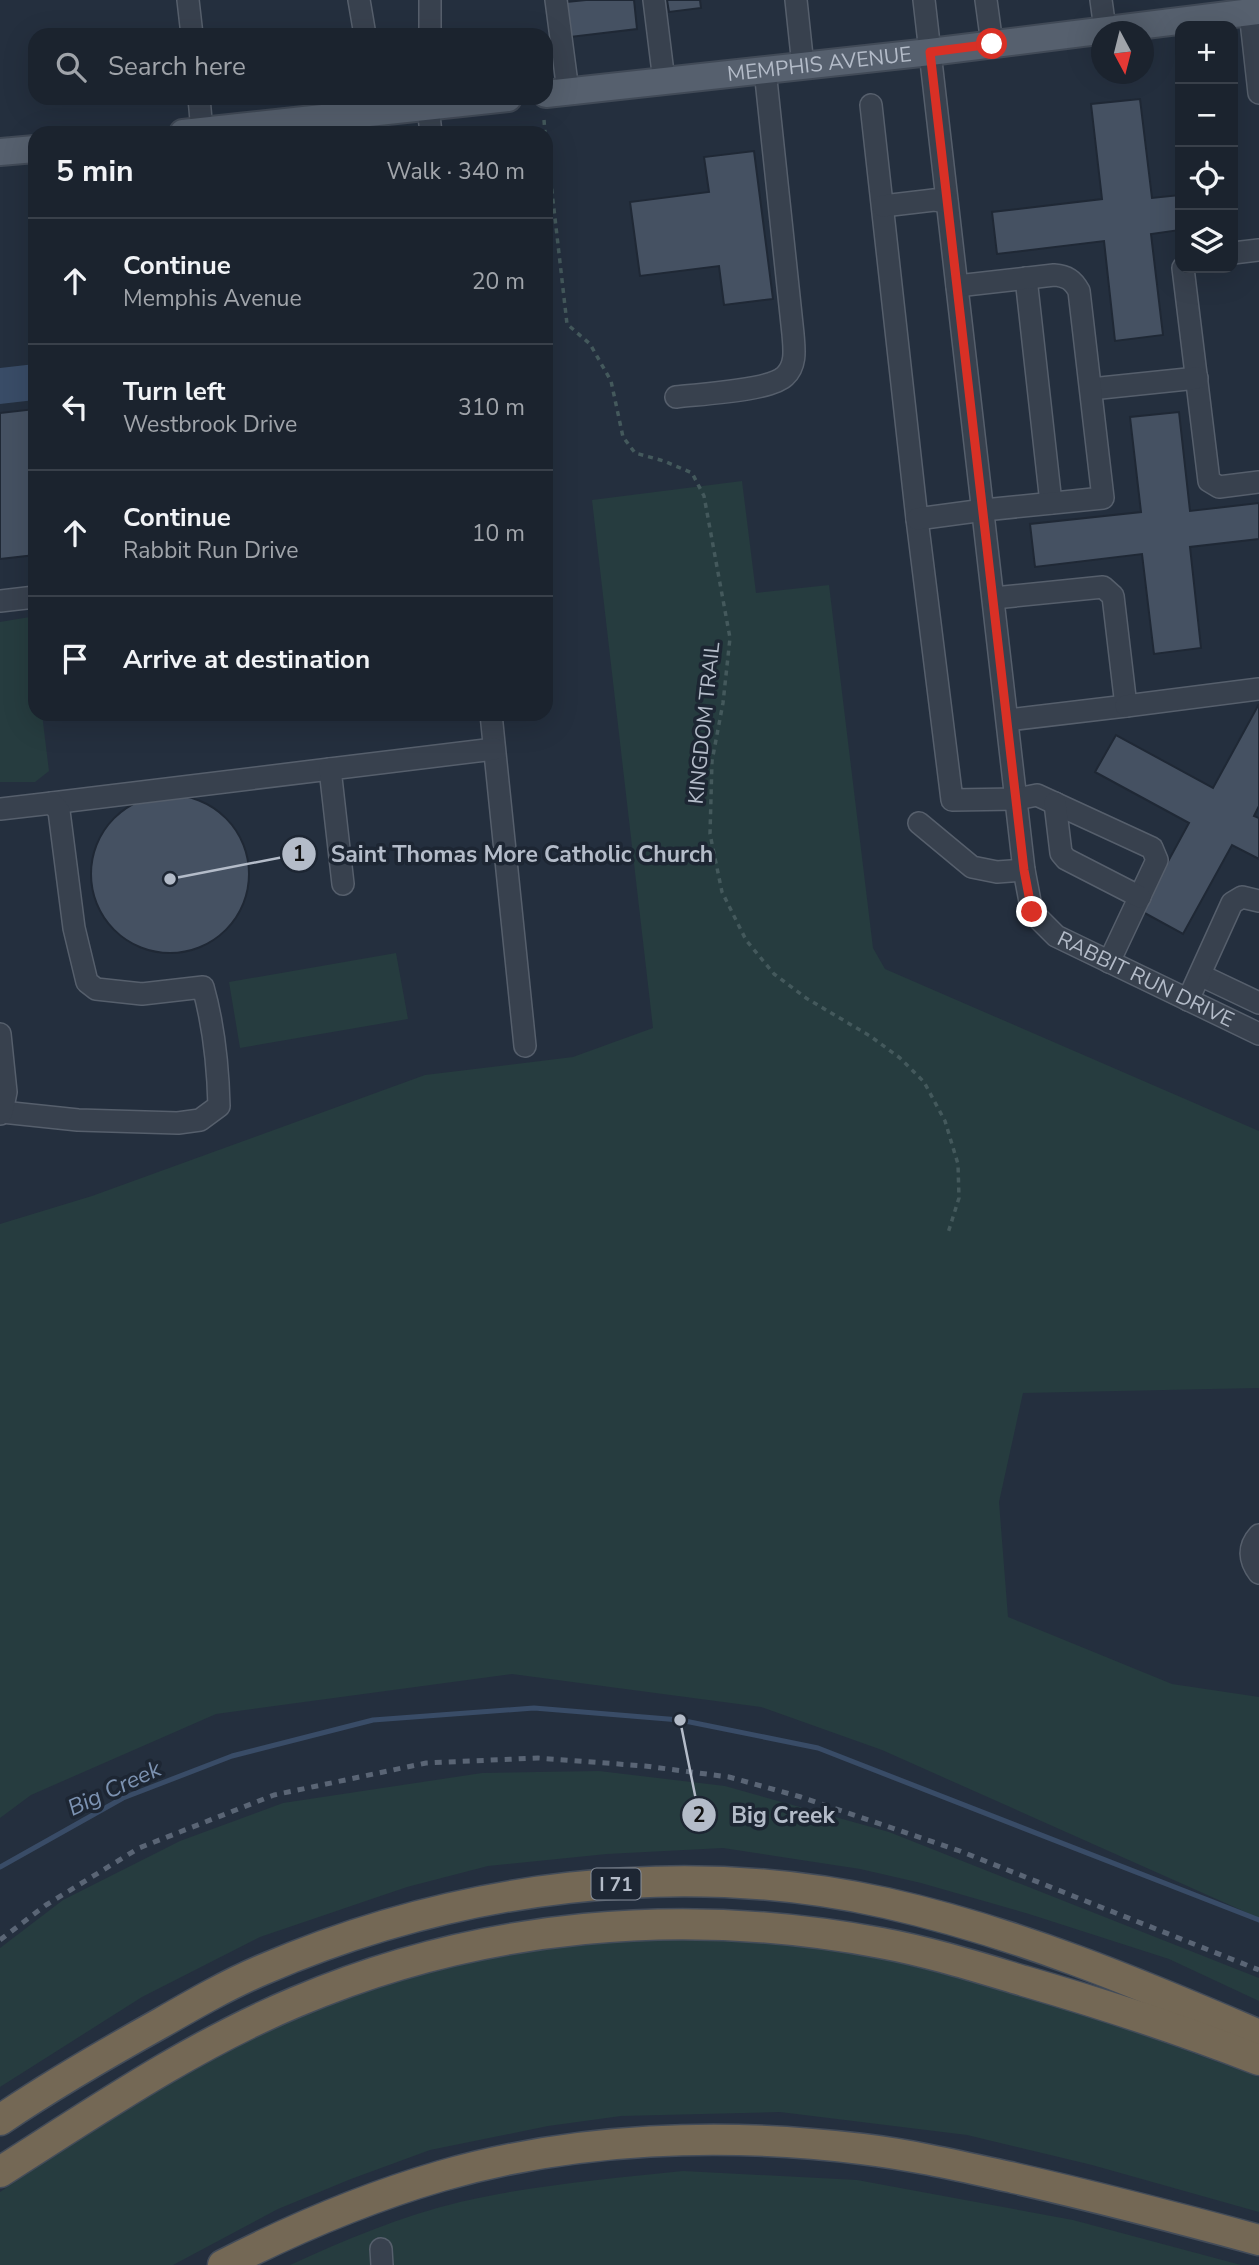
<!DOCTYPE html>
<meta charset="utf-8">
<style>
body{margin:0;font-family:"Nunito Sans",sans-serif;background:#282f3a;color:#f1f3f6}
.controls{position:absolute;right:21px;top:21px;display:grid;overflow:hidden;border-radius:14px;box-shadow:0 7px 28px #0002}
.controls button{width:63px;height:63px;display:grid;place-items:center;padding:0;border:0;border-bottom:2px solid #39404a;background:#1b232e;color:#f1f3f6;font:35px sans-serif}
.compass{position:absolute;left:1091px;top:21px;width:63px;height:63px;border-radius:50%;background:#1b232e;box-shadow:0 7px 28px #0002;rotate:173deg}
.stop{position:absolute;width:21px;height:21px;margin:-16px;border:5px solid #d93025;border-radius:50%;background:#fff}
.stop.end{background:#d93025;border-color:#fff;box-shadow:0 2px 7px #0008}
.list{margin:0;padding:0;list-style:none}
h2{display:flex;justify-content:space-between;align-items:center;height:91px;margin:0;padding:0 28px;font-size:30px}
h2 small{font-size:23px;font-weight:400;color:#a0a4aa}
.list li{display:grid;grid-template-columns:46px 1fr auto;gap:21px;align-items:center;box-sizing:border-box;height:126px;padding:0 28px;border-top:2px solid #39404a}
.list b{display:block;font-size:26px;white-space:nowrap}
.list p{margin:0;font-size:23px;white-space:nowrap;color:#a0a4aa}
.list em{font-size:23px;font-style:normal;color:#a0a4aa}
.icon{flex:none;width:38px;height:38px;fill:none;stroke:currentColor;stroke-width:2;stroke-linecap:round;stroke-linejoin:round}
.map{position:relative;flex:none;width:1259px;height:2265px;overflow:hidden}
.search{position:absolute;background:#1b232e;box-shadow:0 7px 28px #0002;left:28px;top:28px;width:525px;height:77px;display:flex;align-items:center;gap:18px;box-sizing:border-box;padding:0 24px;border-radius:21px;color:#a0a4aa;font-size:26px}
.panel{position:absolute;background:#1b232e;box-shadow:0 7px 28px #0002;left:28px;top:126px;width:525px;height:595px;border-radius:21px}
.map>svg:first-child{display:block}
.green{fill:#263c3f}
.water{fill:#394c67}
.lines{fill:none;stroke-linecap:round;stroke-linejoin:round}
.stream{stroke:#394c67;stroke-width:5}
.building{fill:#455162;stroke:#1f2835;stroke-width:2}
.minor-casing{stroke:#565f6c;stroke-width:24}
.major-casing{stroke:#414a57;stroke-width:30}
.highway-casing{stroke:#434c59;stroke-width:33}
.path{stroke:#44595c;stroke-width:3.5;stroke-dasharray:5 5;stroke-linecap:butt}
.minor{stroke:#38414e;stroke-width:21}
.major{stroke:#56606e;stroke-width:26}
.highway{stroke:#746855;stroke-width:30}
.rail{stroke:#5a6575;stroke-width:5;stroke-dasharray:7 7;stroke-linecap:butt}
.route{stroke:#d93025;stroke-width:9}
.labels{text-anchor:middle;stroke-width:7;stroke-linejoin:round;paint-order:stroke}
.shield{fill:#1d2633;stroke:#878f9c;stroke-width:2}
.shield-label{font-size:19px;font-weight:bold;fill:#b4bcc9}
.street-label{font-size:21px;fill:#b4bcc9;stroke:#1d2633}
.water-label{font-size:23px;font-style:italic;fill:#7c92b1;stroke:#1d2633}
.leader{fill:none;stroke:#b4bcc9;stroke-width:2.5}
.callout-dot{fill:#b4bcc9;stroke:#1d2633;stroke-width:2.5}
.mark-label{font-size:21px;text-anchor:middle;font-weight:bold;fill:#111}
.callout-label{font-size:23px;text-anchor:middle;font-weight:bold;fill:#b4bcc9;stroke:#1d2633;stroke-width:7;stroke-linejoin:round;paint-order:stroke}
</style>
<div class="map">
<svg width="1259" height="2265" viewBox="0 0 1259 2265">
<rect width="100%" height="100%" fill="#242f3e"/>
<!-- green -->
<g class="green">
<path d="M742 481 756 593 829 585 873 948 885 969 1259 1131V1388L1023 1393 999 1502 1008 1617 1172 1684 1259 1697V1918L882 1750 761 1707 512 1674 216 1714 31 1795 0 1818V1224L92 1196 425 1075 573 1057 653 1028 592 500Z"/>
<path d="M30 617 35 659V714H42L49 771 35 782H0V622Z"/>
<path d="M396 953 408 1019 240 1048 229 982Z"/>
<path d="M599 1771 725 1786 889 1832 1259 1978V2001L1169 1959 1029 1914 921 1883 860 1869 723 1848 607 1854 488 1866 407 1887 260 1937 142 1997 0 2087V1948L63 1900 180 1841 283 1803 482 1773Z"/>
<path d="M736 1938 848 1950 1045 1999 1259 2077V2212L1092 2165 967 2135 780 2112 621 2116 548 2126 430 2150 351 2179 278 2209 173 2265H0V2192L53 2156 189 2072 290 2018 418 1972 554 1942Z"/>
<path d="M683 2171 857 2180 1073 2220 1241 2265H290C345 2240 401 2216 460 2202 533 2185 608 2179 683 2171Z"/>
</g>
<!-- water -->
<path class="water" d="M35 364V400L0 404V368Z"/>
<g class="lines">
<!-- stream -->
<path class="stream" d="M0 1867 123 1798 232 1756 373 1720 534 1708 680 1720 818 1748 1259 1920"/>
</g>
<!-- building -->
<g class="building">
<path d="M586 0H634L637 29 570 37 566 2Z"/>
<path d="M667 0H700L701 8 669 12Z"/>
<path d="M1140 99 1152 198 1180 195V230L1151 234 1163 335 1115 341 1104 241 997 254 992 212 1102 199 1091 104Z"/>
<path d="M754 151 773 299 724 305 719 266 640 276 630 202 709 192 704 157Z"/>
<path d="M35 409V555L0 559V413Z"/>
<path d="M1179 412 1190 511 1259 503V539L1190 547 1201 648 1154 654 1142 554 1035 567 1030 524 1141 512 1130 417Z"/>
<path d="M1259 704V806L1254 816 1259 818V859L1232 845 1183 934 1141 911 1189 823 1095 772 1116 735 1213 788Z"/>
<circle cx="170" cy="874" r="79"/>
</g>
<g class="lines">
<defs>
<g id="minor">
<path d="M188 0 192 35"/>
<path d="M359 0 365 35"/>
<path d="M556 0 568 91"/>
<path d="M654 0 664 81"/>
<path d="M796 0 803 66"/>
<path id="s1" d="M924 0 1024 870 1032 912 1056 936 1259 1034"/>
<path d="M986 0 992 44"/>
<path d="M1101 0 1105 29"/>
<path d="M1250 12 1259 93"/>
<path d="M430 35V0"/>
<path d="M199 98 202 131"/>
<path d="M871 105 917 519 952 800 1017 799 1037 795 1152 848 1157 860 1109 962"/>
<path d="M428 107 431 133"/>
<path d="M883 206 934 200 947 202"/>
<path d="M1233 253 1259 250"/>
<path d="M1183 268 1209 481 1219 487 1259 482"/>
<path d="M1026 278 1051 503"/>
<path d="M1091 389 1197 378"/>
<path d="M676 397C700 394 770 391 785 376 797 365 794 348 793 334L765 70"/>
<path d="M917 519 984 510 1103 498 1079 291C1073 280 1067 276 1054 275L957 286"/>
<path d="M994 598 1103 587 1113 596 1126 706 1008 720"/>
<path d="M0 601 35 597"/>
<path d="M1126 706 1259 689"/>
<path d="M491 714 525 1046"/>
<path d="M52 803 330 769"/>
<path d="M1055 803 1061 853 1066 859 1140 897"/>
<path d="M0 809 52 803 59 811 74 928 87 982 96 989 142 994 203 987C214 1026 218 1066 219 1106L200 1120 178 1123 78 1120 2 1112"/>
<path d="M919 823 972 867 997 872 1024 870"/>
<path d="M343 884 330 769 494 749"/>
<path d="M1200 975 1259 1003"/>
<path d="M1188 1000 1232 903 1242 897 1259 901"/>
<path d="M0 1034 6 1092 2 1112 0 1114"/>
<path d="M1259 1535C1248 1547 1249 1560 1259 1573"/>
<path d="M381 2249 382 2265"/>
</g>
<g id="major">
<path id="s2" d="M546 94 930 52 1259 11"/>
<path d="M183 133 508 98"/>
<path d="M0 152 35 149"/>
</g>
<g id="highway">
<path d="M0 2120C52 2085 107 2053 161 2023 194 2004 227 1985 262 1970 456 1886 679 1857 886 1903 1015 1932 1138 1983 1259 2035"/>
<path d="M0 2172C96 2111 191 2046 296 2002 481 1923 684 1906 881 1943 930 1952 977 1967 1024 1981 1103 2004 1182 2030 1259 2060"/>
<path d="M223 2265C293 2229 366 2198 441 2176 576 2137 723 2132 862 2149 913 2155 964 2167 1014 2178 1097 2197 1178 2218 1259 2240"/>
</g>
</defs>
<!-- minor casing -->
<use href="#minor" class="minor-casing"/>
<!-- major casing -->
<use href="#major" class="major-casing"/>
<!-- highway casing -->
<use href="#highway" class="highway-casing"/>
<!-- path -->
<g class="path">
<path d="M544 120 545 133"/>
<path d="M546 139 567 324 590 344 611 381 623 437 635 453 664 461 692 473 704 496 730 638 723 703 712 761 710 834 722 892 746 940 774 974 806 998 870 1036 900 1058 924 1082 945 1121 958 1164 959 1198 948 1233"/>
</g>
<!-- minor -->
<use href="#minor" class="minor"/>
<!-- major -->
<use href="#major" class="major"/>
<!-- highway -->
<use href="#highway" class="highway"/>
<!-- rail -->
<path class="rail" d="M0 1940 46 1905 139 1848 274 1795 426 1763 538 1758 645 1766 729 1777 801 1797 960 1851 1259 1970"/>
</g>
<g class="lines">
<!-- route -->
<path class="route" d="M992 44 930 52 1024 870 1032 912"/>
</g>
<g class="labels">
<!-- shield labels -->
<rect class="shield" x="591.5" y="1868.5" width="49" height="31" rx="5"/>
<g class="shield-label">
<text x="616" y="1891">I 71</text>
</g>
<!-- street labels -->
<g class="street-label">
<text dy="7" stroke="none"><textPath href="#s2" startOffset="275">MEMPHIS AVENUE</textPath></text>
<text transform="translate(704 723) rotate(-84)" y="7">KINGDOM TRAIL</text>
<text dy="7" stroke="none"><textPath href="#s1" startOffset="1052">RABBIT RUN DRIVE</textPath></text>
</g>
<!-- water labels -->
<g class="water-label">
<text transform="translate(114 1788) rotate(-25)" y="8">Big Creek</text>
</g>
</g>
<!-- callouts -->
<path class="leader" d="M170 879L299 854M680 1720L699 1815"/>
<g class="callout-dot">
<circle cx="170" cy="879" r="7"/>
<circle cx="680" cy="1720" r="7"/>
<circle cx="299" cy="854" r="18"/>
<circle cx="699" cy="1815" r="18"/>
</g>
<g class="mark-label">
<text x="299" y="861">1</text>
<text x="699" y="1822">2</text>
</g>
<g class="callout-label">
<text x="522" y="862">Saint Thomas More Catholic Church</text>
<text x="783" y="1823">Big Creek</text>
</g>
</svg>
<div class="controls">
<button>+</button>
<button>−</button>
<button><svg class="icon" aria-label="locate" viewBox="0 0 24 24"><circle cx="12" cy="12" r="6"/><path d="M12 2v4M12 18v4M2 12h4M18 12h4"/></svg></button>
<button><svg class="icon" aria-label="layers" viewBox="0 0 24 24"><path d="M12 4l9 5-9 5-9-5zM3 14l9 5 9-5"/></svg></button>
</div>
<svg class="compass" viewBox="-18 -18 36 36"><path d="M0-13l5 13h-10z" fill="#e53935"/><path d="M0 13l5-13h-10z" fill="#a0a4aa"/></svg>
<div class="stop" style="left:992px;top:44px"></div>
<div class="stop end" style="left:1032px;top:912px"></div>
<div class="search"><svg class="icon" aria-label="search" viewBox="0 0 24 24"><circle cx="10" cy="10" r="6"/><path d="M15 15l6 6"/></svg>Search here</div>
<section class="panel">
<h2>5 min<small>Walk · 340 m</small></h2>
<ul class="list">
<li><svg class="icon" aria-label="ahead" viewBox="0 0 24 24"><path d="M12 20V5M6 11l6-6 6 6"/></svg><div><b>Continue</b><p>Memphis Avenue</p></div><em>20 m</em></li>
<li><svg class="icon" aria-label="left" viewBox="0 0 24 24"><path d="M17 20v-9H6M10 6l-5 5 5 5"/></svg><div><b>Turn left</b><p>Westbrook Drive</p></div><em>310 m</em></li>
<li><svg class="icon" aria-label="ahead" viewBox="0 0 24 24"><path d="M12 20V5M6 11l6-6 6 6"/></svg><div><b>Continue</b><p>Rabbit Run Drive</p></div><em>10 m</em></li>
<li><svg class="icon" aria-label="arrive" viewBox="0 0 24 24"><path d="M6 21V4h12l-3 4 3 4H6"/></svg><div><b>Arrive at destination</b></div></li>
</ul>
</section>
</div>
